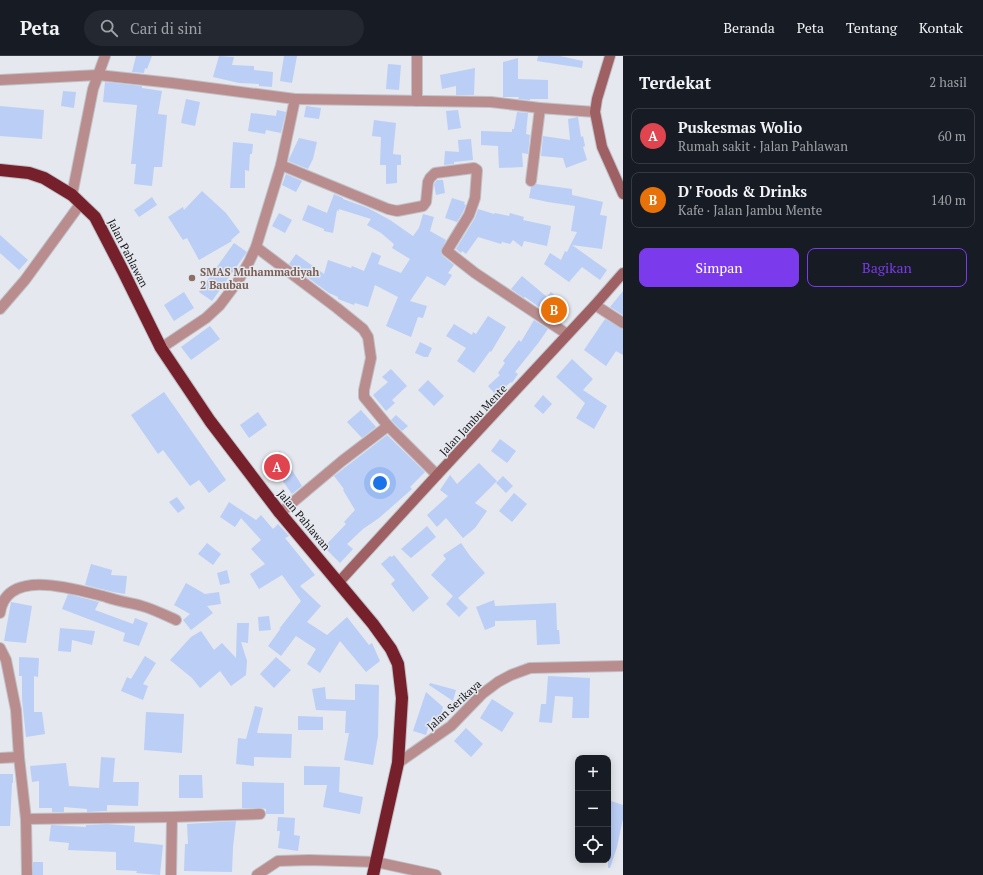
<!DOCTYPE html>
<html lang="id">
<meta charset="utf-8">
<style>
body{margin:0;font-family:"PT Serif",serif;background:#242831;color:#f1f3f6}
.controls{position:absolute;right:12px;bottom:12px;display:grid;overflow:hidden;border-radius:8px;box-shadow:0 2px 10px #0003}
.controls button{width:36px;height:36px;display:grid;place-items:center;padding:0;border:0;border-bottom:1px solid #363941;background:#171b24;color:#f1f3f6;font:20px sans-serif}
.you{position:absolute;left:380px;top:427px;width:14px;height:14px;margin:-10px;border:3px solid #fff;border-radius:50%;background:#1a73e8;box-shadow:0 0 0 6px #1a73e833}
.badge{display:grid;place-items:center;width:26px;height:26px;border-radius:50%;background:#7c3aed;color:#fff;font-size:13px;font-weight:700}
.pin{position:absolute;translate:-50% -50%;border:2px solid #fff;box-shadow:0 1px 4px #0006}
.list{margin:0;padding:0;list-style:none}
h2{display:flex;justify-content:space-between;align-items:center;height:52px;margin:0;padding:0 16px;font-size:17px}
h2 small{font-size:13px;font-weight:400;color:#9ea1a6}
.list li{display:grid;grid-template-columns:26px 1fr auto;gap:12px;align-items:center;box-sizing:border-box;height:56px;margin:0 8px 8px;padding:0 8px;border:1px solid #363941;border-radius:8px}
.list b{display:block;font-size:15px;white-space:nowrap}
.list p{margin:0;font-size:13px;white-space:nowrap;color:#9ea1a6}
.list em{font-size:13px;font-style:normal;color:#9ea1a6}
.actions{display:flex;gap:8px;padding:12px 16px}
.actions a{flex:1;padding:9px 0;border:1px solid #7c3aed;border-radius:8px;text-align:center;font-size:14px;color:#7c3aed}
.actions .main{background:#7c3aed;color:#fff}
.icon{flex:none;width:22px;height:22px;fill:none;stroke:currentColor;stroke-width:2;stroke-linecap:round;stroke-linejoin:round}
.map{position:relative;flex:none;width:623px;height:819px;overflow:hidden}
header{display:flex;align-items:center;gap:24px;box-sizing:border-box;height:56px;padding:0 20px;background:#171b24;border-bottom:1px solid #363941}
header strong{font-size:19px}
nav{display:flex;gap:22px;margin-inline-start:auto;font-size:14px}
.search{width:280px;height:36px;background:#242831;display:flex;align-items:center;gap:10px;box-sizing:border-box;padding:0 14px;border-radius:22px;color:#9ea1a6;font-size:15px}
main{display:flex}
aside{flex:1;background:#171b24}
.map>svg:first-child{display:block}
.building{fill:#bbcef6}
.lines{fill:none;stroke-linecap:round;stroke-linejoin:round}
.street-casing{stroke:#c0c2c8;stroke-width:12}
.secondary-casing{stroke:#c0c2c8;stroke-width:12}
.highway-casing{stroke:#c0c2c8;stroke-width:14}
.street{stroke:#b98d8e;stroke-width:10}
.secondary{stroke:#9e6063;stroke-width:10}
.highway{stroke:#76202c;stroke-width:12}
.education-dot{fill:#8d6e63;stroke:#e5e8ee;stroke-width:1.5}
.labels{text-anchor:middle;stroke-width:3;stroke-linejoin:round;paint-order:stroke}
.street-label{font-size:11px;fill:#161719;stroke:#e5e8ee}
.education-label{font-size:11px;font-weight:bold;fill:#785e54;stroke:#e5e8ee;text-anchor:start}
</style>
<header>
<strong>Peta</strong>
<div class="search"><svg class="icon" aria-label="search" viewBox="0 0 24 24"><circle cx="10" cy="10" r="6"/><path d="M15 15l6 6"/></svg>Cari di sini</div>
<nav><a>Beranda</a><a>Peta</a><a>Tentang</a><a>Kontak</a></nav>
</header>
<main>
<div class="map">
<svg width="623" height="819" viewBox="0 0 623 819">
<rect width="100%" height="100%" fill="#e5e8ee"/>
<!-- building -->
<g class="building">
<path d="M136 0H152L147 13 145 12 144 17 132 16Z"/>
<path d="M219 0 234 1 232 9 254 10V14L273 16 272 31 259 30V28L239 27 213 21Z"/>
<path d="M284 0H297L292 27 280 25Z"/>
<path d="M538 0H560L583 5 582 12 537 5Z"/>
<path d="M518 2V23L548 24V43H530V44L518 43 519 41H503V6Z"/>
<path d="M388 8 401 9 399 34 386 33Z"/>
<path d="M475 12 474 39H456V30L442 33 440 19Z"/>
<path d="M105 26 142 30V32L162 35 158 58 167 59 162 111H154L152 130 134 128 136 108H131L137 49 103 46Z"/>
<path d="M63 35 76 36 74 52 61 50Z"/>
<path d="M186 43 200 46 195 70 181 67Z"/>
<path d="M0 50 44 54 42 83 0 80Z"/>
<path d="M306 50 321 52 319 63 304 61Z"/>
<path d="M277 54 286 56 281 77 266 74 265 78 248 75 251 57 276 60Z"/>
<path d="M458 54 461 72 448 74 446 55Z"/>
<path d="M517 56 528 57 526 78 530 79 528 98 522 97 523 111 499 112 498 90 481 89V75L512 76V73H514Z"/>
<path d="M578 61 581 81 583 80 585 90 583 91 587 104 566 112 563 102 541 100 543 80 570 84 568 63Z"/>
<path d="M374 64 396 67 393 98 401 99V109H397V127L386 128V109H380L381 81 372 80Z"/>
<path d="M299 82 317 86 313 103 308 113 288 105Z"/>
<path d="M471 83 473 104 454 106V108L444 109 445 95 459 96 458 84Z"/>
<path d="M233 86 253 88 252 98H250L249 115 245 114V132H230Z"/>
<path d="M286 118 302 125 296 136 282 129Z"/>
<path d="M437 124H443L445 137 436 139 434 128Z"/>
<path d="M536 128 572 133V139L603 146 600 159 607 160 602 193 572 189 607 214 600 224 582 211 569 226 544 208 550 197 561 204 565 195 567 196 577 176 571 175 575 150 548 146 529 142 531 131Z"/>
<path d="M202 135 226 157 240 176 231 184 232 185 199 204 187 182 183 184 168 161 183 151 184 154Z"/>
<path d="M334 138 343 142V143L368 152 390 164 413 180 419 172 423 158 434 161 430 175 446 184 441 195 443 200 454 209 448 217 452 219 445 230 427 220 410 245 427 250 423 262 418 261 411 281 386 270 398 241 375 229 368 251 355 247 354 249 338 243V241L329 237 289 208 296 198 324 218 328 204 351 212 352 210 364 215 372 196 381 200 378 208 401 217 410 203 392 192 394 188 381 177 367 169 371 163 339 153V155L337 154 333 177 324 175V173L302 164 308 149 327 157Z"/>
<path d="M152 141 157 149 139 161 134 154Z"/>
<path d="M452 142 465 146 464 148 466 149 463 156 457 166 445 162Z"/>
<path d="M478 153 494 158 495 157 509 160 510 157 524 161 523 164 551 170 547 190 524 185 522 191 513 184 510 188 502 186 501 188 478 181 466 198 462 195 461 197 456 193 475 162Z"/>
<path d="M279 157 292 164 285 177 272 170Z"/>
<path d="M0 179 28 204 19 214 0 197Z"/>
<path d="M234 187 247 196 212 245 199 236Z"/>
<path d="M522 220 547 241 551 236 570 253 559 265 525 241 524 242 511 233Z"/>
<path d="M623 235V259L610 251Z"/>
<path d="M184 236 194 252 174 265 164 249Z"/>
<path d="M488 260 506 271 491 296 490 295 474 317 457 305 466 292 446 280 454 268 472 279 473 276 476 278Z"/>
<path d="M605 263 623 273V299L616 295 606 310 584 294Z"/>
<path d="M534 264 548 273 539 286 515 316 518 318 512 327 511 326 496 339 488 330 500 319 498 317 505 307 503 305 519 284 521 286Z"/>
<path d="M210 270 220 283 191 304 181 291Z"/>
<path d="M420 286 432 292 428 301H424L415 297Z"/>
<path d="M572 303 593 323 583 334 607 350 594 373 576 362 585 347 556 321Z"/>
<path d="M391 313 407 330 392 344 395 347 386 355 373 339 388 326 382 321Z"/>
<path d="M428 324 444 340 434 350 418 334Z"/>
<path d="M164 336 226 424 209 437 199 424 190 430 163 394 158 398 131 359Z"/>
<path d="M543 339 552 348 543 358 534 350Z"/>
<path d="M361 354 376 371 362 382 347 366Z"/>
<path d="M258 356 267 369 249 382 240 369Z"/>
<path d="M396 359 408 370 402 375 391 364Z"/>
<path d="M387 379 425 416 410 431 412 433 379 462 363 473 347 488 353 493 340 507 324 491 346 468 344 466 355 454 343 434 344 433 334 420Z"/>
<path d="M500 383 516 395 507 407 491 395Z"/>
<path d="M280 395 302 430 292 438 280 421 278 423 266 405Z"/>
<path d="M479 407 497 425 475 447 487 455 475 472 463 482 446 462 437 471 427 459 448 440 440 434 450 419 457 428Z"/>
<path d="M503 420 513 430 506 437 496 427Z"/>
<path d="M514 437 527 448 512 466 499 455Z"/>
<path d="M177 441 185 452 178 457 169 446Z"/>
<path d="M229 446 256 464 261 459 273 473 278 468 289 480 285 482 315 519 300 530 321 550 307 566 327 579 347 561 369 589 372 587 380 605 366 616 340 585 320 617 307 608 316 593 296 580 281 600 268 590 281 572 279 573 301 545 282 519 259 533 250 518 265 508 251 493 261 484 241 462 235 471 220 461Z"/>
<path d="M427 470 436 481 411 502 401 493Z"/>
<path d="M207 487 221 498 213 509 198 498Z"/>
<path d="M461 487 470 500 485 517 458 542 468 552 459 561 446 548 453 540 431 519 446 503 443 499Z"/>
<path d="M394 499 429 542 413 556 391 528 395 524 381 508 390 500 392 501Z"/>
<path d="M91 508 112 514 111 519 127 520 125 538 113 536 85 529Z"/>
<path d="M227 514 230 527 220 529 217 517Z"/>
<path d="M186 527 205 538 219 536 221 548 207 550 213 557 191 574 183 564 190 558 174 549Z"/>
<path d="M68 538 99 546 95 554 133 568 135 562 148 567 139 590 123 585 125 577 62 553Z"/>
<path d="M494 544 495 550 556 547 557 574H559L560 588 537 589 536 564 495 565V570L485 574 476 551Z"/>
<path d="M11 546 32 550 26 587 4 585Z"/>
<path d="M269 560 271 574 259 575 258 561Z"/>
<path d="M237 567H249L248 587 241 586 247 605 246 619 231 630 220 615 200 632 192 622 170 604 191 581 201 575 214 594 222 587 236 602Z"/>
<path d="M60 572 95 575 92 589 72 584 71 596 58 595Z"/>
<path d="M145 600 156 607 143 628 148 630 143 644 121 635 127 621 131 623Z"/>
<path d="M19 601 39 602 38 621 34 620V656H42L45 678 26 681 22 643V620H19Z"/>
<path d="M276 601 291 614 274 632 260 618Z"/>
<path d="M548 620 590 622 589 662H572L573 641 555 640 552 667 539 666 541 648H546Z"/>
<path d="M430 627 456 634 453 645 429 629Z"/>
<path d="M355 628 379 629 378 680 373 709 344 704 349 677H345L346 655 316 654 312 633 325 631 326 643 355 644Z"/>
<path d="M426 636 443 651 439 666 431 663 426 679 413 675Z"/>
<path d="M492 643 514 657 502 676 480 662Z"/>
<path d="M255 650 263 652 257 677 292 678 291 702 254 701V710L236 708 238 682 246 683Z"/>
<path d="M146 656 184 658 182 697 144 694Z"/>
<path d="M298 660 323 661V674H298Z"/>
<path d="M466 672 483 688 471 701 454 685Z"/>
<path d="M101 701 115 702 113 726H139L138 750 107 749V755L87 756V753L64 751V756H52V752H39V725L32 726 30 710 66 707 69 730 99 732Z"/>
<path d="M304 710 340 711 339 736 363 741 360 758 323 751 327 729H304Z"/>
<path d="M0 718H13V727H12L10 770H0Z"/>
<path d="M179 719H202L203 742H179Z"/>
<path d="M242 726 284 727V758H266V753L260 752H242Z"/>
<path d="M608 744 623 749V763L621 772 617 791 610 812H608Z"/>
<path d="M278 761 295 762 294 779 300 780 298 795 278 792 280 775H277Z"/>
<path d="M236 765 233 791 232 816 184 815 185 788H188L187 768Z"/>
<path d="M107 768 135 770 134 786 163 789 160 819 136 817 137 815 116 814V796L68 794 69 787 49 785 51 769 86 771V769Z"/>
<rect x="33" y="806" width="10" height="13"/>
</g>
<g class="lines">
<defs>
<g id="street">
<path d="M417 0V45"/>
<path d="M0 24 98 19 172 27 295 43 281 109 256 191 249 206 238 225 220 249 206 262 161 292"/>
<path d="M295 43 491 46 540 52 595 56"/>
<path d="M281 109 388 153 397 155 423 150 426 146 428 126 430 122 435 117 474 112 477 114 475 142 469 159 447 195 475 217 567 278"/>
<path d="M531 125 540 52"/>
<path d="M72 139 93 33 105 0"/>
<path d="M256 191 337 252 363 273 368 281 371 302 364 334V341L388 370 437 419"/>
<path d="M595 249 623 267"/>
<path d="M0 253 25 224 81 147"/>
<path d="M280 457 342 405 388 370"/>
<path d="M0 557C6 510 78 534 106 541 118 545 130 547 142 550 153 553 165 559 176 564"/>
<path d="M0 592 6 604 16 654 19 701"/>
<path d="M0 702 19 701 26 763 27 819"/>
<path d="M398 707 451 670 482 638 498 626 511 619 530 612 623 610"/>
<path d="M26 763 172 761 260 758"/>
<path d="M171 819 172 761"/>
<path d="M257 819 278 805 309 804 376 806 436 819"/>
</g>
<g id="secondary">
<path d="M610 0 597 43 595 56 602 91 623 138"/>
<path d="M339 526 437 419 595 249 623 217"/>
</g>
<path id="highway" d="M0 114 29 117 44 122 72 139 95 161 123 215 161 292 210 365 280 457 373 568 391 593 398 608 402 642 398 707 373 819"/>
</defs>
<!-- street casing -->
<use href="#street" class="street-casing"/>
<!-- secondary casing -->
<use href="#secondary" class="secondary-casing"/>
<!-- highway casing -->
<use href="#highway" class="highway-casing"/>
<!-- street -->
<use href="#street" class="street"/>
<!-- secondary -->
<use href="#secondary" class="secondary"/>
<!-- highway -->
<use href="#highway" class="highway"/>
</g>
<!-- markers -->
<circle class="education-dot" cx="192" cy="222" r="4"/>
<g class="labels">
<!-- street labels -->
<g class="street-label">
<text transform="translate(128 197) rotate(63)" y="4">Jalan Pahlawan</text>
<text transform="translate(473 364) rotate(-47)" y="4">Jalan Jambu Mente</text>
<text transform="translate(304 464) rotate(50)" y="4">Jalan Pahlawan</text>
<text transform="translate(454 649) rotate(-42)" y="4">Jalan Serikaya</text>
</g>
<!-- education labels -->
<g class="education-label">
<text x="200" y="220">SMAS Muhammadiyah<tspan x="200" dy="13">2 Baubau</tspan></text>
</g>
</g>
</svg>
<div class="controls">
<button>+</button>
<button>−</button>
<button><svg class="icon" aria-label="locate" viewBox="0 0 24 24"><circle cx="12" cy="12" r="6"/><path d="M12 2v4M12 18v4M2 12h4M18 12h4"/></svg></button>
</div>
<div class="you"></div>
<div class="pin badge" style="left:277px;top:411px;background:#e0444e">A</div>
<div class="pin badge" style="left:554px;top:254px;background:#e8710a">B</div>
</div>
<aside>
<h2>Terdekat<small>2 hasil</small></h2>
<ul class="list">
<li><span class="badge" style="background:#e0444e">A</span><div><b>Puskesmas Wolio</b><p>Rumah sakit · Jalan Pahlawan</p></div><em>60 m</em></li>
<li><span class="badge" style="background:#e8710a">B</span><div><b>D' Foods &amp; Drinks</b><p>Kafe · Jalan Jambu Mente</p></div><em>140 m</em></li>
</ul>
<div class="actions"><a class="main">Simpan</a><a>Bagikan</a></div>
</aside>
</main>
